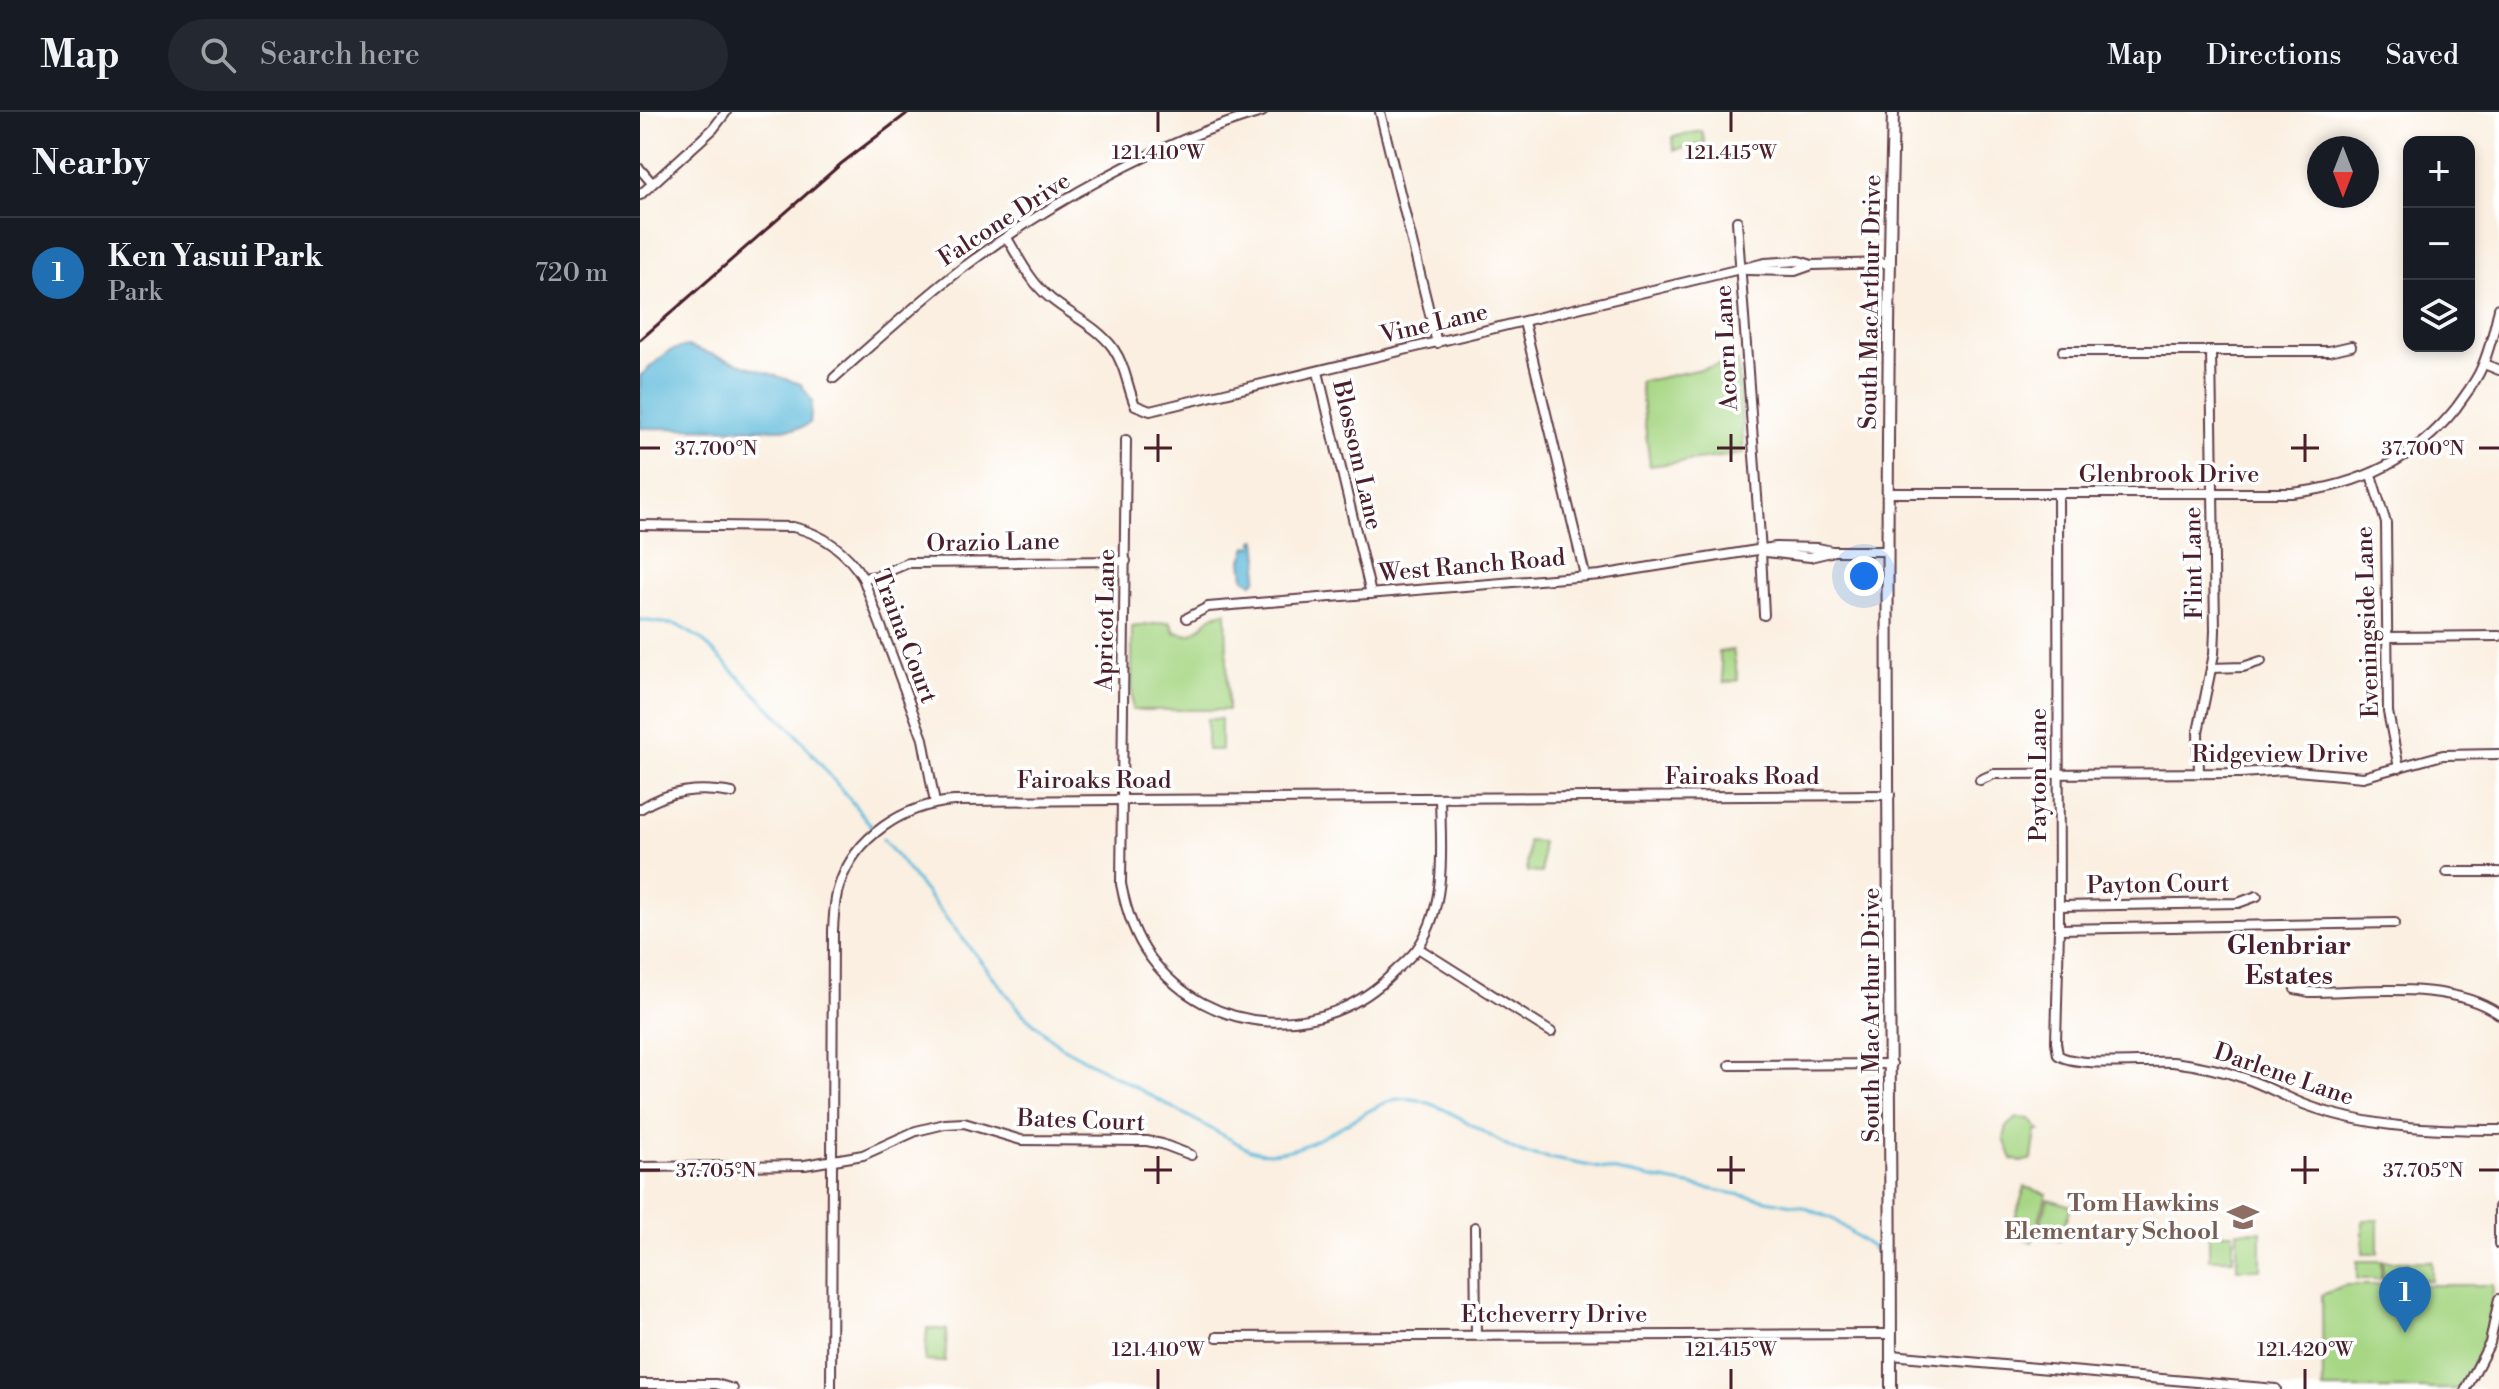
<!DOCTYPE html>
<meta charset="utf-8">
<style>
body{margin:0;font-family:"Libre Bodoni",serif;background:#242831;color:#f1f3f6}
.controls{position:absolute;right:24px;top:24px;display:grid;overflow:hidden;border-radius:16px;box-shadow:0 4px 12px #0003}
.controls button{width:72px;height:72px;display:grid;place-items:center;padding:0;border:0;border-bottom:2px solid #363941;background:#171b24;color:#f1f3f6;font:40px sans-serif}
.compass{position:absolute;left:1667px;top:24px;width:72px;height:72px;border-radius:50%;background:#171b24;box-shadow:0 4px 12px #0003;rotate:180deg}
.you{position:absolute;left:1224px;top:464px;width:28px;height:28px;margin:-20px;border:6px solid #fff;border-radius:50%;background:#1a73e8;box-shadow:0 0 0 12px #1a73e833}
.badge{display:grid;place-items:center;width:52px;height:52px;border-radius:50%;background:#1f6fb2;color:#fff;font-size:26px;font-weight:700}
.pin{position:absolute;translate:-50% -66px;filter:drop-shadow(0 2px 4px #0008)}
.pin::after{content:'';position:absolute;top:42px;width:28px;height:24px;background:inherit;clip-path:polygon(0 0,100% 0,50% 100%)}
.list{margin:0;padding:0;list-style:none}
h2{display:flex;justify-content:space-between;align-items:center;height:104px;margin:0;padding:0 32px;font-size:34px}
h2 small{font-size:26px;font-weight:400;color:#9ea1a6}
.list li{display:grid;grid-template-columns:52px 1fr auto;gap:24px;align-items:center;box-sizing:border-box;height:112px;padding:0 32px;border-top:2px solid #363941}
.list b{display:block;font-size:30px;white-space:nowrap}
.list p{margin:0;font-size:26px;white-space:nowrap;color:#9ea1a6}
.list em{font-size:26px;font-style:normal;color:#9ea1a6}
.icon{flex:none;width:44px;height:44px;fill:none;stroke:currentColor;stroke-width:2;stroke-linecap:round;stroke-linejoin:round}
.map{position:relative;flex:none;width:1859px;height:1277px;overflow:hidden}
header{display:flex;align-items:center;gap:48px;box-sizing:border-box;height:112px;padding:0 40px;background:#171b24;border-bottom:2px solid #363941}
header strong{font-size:38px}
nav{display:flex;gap:44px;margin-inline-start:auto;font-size:28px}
.search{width:560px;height:72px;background:#242831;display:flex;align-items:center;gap:20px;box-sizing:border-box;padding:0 28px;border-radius:44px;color:#9ea1a6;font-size:30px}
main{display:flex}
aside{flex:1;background:#171b24}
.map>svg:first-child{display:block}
.green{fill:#a7d785;stroke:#787b58;stroke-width:2}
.water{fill:#5dbadb;stroke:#546c83;stroke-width:2}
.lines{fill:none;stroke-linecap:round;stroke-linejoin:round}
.stream{stroke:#5dbadb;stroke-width:3}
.minor-casing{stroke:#643e46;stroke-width:12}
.tertiary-casing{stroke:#643e46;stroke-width:14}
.minor{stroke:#fff;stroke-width:8}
.tertiary{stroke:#fff;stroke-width:10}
.rail{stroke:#4a1f2b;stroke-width:3}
.ticks{fill:none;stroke:#4a1f2b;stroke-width:3}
.labels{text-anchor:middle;stroke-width:7;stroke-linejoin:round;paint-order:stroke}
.street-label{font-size:24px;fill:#4a1f2b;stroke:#fff}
.education-label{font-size:24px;font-weight:bold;fill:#785e54;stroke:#fff;text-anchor:end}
.neighbourhood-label{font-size:26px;font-weight:bold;fill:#4a1f2b;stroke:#fff}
.ticks-label{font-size:20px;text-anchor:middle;fill:#4a1f2b;stroke:#fff;stroke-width:7;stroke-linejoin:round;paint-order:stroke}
</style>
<header>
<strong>Map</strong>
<div class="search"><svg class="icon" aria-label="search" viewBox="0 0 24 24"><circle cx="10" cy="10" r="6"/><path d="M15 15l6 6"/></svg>Search here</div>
<nav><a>Map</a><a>Directions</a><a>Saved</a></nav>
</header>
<main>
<aside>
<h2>Nearby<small></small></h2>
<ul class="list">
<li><span class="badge">1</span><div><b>Ken Yasui Park</b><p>Park</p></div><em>720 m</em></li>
</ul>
</aside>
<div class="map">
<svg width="1859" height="1277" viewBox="0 0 1859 1277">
<rect width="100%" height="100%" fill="#fff"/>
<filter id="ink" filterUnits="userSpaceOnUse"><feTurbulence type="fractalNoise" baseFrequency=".0125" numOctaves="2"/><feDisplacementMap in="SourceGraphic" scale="16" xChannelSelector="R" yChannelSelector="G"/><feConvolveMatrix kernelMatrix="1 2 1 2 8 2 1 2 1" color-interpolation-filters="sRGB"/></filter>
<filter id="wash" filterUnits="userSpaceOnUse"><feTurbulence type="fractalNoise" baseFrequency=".006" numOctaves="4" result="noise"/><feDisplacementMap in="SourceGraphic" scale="32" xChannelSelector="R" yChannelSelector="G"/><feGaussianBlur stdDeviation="1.8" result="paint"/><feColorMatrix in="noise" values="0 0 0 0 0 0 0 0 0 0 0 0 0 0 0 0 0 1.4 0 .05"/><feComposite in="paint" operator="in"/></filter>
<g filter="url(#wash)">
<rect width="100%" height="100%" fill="#faefe0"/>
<!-- green -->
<g class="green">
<path d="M1062 19 1065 32 1034 38 1032 25Z"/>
<path d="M1098 249 1104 342 1010 354 1000 270Z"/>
<path d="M586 500 588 598H492V515L530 510 535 520 549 523C567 515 564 503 586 500Z"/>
<path d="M1093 538 1098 568 1084 571 1079 540Z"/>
<rect x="567" y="607" width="14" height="31"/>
<path d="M888 729 902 730V761L887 760Z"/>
<path d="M1377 1006 1390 1007 1400 1019H1396L1392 1047 1381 1050 1372 1047 1364 1027 1367 1014Z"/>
<path d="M1385 1075 1407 1082 1392 1130 1370 1123Z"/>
<path d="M1408 1087 1431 1094 1420 1129 1397 1122Z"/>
<rect x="1723" y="1108" width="15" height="33"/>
<rect x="1597" y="1119" width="24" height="38"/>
<rect x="1569" y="1121" width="24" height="26"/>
<rect x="1717" y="1149" width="24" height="18"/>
<rect x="1743" y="1149" width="23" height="18"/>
<path d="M1768 1149H1792V1168L1768 1167Z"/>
<path d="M1706 1173H1853C1852 1212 1840 1246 1817 1277H1683L1682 1183Z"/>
<path d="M287 1216 307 1218 305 1250 285 1249Z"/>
</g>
<!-- water -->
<g class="water">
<path d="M47 234 161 272 172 289 170 311 163 315 153 317 0 316V264L29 239Z"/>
<path d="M617 428 619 447 616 468 612 471 604 466 602 448 607 434 613 435V429Z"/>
</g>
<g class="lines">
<!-- stream -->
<g class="stream">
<path d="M0 508 37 513 61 527 156 622 234 717"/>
<path d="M243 727 383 902 420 934 610 1038C649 1050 687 1022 720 1004 736 995 752 984 772 987 806 991 849 1027 883 1041L1163 1095 1193 1107 1245 1145"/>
</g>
</g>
</g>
<g filter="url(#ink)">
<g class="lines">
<defs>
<g id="minor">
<path d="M740 0 797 231"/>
<path d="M0 57 12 71"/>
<path d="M0 83 73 17 86 0"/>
<path d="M1097 109 1121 439 1124 503"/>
<path d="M367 126C379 146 391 171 410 186 430 203 457 214 473 236 486 255 487 274 495 293L510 299 1125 151 1159 149 1172 153"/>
<path d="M1107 158 1155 159 1172 153 1249 151"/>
<path d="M884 210 945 463"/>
<path d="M1423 239H1689L1711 234"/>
<path d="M1844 252 1859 258"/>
<path d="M678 260 731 482"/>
<path d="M194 266C236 229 276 192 320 158 407 92 517 30 622 0"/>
<path d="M486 328 481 772C486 798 494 823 510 845 569 925 685 932 754 860 762 852 773 844 779 834 807 791 801 735 800 686"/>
<path d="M1731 363 1746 411 1748 600 1759 656"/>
<path d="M1249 381H1652C1718 374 1774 349 1816 296 1825 283 1836 270 1842 255 1850 236 1855 215 1859 196"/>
<path d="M1418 382 1419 817 1416 930 1418 943C1438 956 1505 948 1533 950 1557 953 1581 958 1604 966 1625 973 1645 985 1666 993 1728 1016 1794 1018 1859 1018"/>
<path d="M0 413 153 415C183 422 207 440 223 466L283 627 295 691"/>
<path d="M1126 440 1170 445 1191 440"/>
<path d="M223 466 237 464 268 451 486 449"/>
<path d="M547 506 568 495 960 463 1136 435 1178 436 1192 439H1248"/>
<path d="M1748 525 1859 524"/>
<path d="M1571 556 1603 555 1621 549"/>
<path d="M1559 661 1558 620 1574 542 1575 518 1571 239"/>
<path d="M1340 668 1354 662 1601 661 1645 658 1723 665 1803 643 1859 642"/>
<path d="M0 697C29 678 58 675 92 681"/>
<path d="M1807 760H1859"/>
<path d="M1419 794 1598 791 1617 784"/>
<path d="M1419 817 1755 811"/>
<path d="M778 836 911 920"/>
<path d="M1655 877 1669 880C1727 880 1810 868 1859 902"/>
<path d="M1090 953 1252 952"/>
<path d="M0 1055 165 1053 223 1043 276 1019 305 1012 324 1011 381 1028 507 1029 522 1032 551 1043"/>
<path d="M1859 1095V1132"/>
<path d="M835 1115 836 1223"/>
<path d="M577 1225 1251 1222"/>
<path d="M1251 1243 1636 1277"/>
<path d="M0 1272H76L93 1277"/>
<path d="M191 1277 193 818C194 803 194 788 199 774 215 724 264 693 314 689L1250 683"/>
<path d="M1826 1277 1850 1231 1859 1187"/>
</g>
<path id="tertiary" d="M1251 1277C1251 851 1242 425 1253 0"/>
</defs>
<!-- minor casing -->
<use href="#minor" class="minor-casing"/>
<!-- tertiary casing -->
<use href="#tertiary" class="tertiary-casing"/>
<!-- minor -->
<use href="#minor" class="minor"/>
<!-- tertiary -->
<use href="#tertiary" class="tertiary"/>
<!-- rail -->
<path class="rail" d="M0 228 202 51 269 0"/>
</g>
</g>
<!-- ticks -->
<path class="ticks" d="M518 0V20M1091 0V20M518 322V350M1091 322V350M1665 322V350M0 336H20M504 336H532M1077 336H1105M1651 336H1679M1839 336H1859M518 1044V1072M1091 1044V1072M1665 1044V1072M0 1058H20M504 1058H532M1077 1058H1105M1651 1058H1679M1839 1058H1859M518 1257V1277M1091 1257V1277M1665 1257V1277"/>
<!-- icons -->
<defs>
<symbol id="school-bare" viewBox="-9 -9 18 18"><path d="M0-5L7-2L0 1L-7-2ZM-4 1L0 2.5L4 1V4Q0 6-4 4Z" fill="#8d6e63" stroke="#fff" stroke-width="2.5" paint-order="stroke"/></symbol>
</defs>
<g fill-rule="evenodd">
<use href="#school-bare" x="1581" y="1083" width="44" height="44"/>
</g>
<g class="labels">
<!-- street labels -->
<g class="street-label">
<text transform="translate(364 107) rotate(-33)" y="8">Falcone Drive</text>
<text transform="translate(1230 190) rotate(-89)" y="8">South MacArthur Drive</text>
<text transform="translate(794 211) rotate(-13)" y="8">Vine Lane</text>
<text transform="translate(1086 236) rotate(-93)" y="8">Acorn Lane</text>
<text transform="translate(718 343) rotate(77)" y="8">Blossom Lane</text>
<text x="1529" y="370">Glenbrook Drive</text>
<text transform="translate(353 430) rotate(-1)" y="8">Orazio Lane</text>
<text transform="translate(1553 451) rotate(-91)" y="8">Flint Lane</text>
<text transform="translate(832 453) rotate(-5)" y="8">West Ranch Road</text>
<text transform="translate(465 508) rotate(-89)" y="8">Apricot Lane</text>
<text transform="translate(1727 510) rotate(-92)" y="8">Eveningside Lane</text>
<text transform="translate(265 524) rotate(69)" y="8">Traina Court</text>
<text x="1640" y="650">Ridgeview Drive</text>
<text transform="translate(1398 663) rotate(-90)" y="8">Payton Lane</text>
<text x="1102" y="672">Fairoaks Road</text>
<text x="454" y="676">Fairoaks Road</text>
<text transform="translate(1518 772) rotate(-1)" y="8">Payton Court</text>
<text transform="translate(1231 903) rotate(-90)" y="8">South MacArthur Drive</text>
<text transform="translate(1644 962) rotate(19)" y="8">Darlene Lane</text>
<text transform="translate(441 1008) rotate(2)" y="8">Bates Court</text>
<text x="914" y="1210">Etcheverry Drive</text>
</g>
<!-- education labels -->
<g class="education-label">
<text x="1579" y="1099">Tom Hawkins<tspan x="1579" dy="28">Elementary School</tspan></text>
</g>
<!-- neighbourhood labels -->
<g class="neighbourhood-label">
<text x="1649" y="842">Glenbriar<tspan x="1649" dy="30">Estates</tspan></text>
</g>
</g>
<g class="ticks-label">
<text x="518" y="47">121.410°W</text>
<text x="1091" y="47">121.415°W</text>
<text x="1783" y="343">37.700°N</text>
<text x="76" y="343">37.700°N</text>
<text x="1783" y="1065">37.705°N</text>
<text x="76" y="1065">37.705°N</text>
<text x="518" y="1244">121.410°W</text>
<text x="1091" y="1244">121.415°W</text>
<text x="1665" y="1244">121.420°W</text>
</g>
</svg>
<div class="controls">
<button>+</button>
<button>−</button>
<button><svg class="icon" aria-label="layers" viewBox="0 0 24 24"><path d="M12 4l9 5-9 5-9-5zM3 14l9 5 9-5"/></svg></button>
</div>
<svg class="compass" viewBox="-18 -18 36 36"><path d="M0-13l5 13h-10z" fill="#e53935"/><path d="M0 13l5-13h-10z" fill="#9ea1a6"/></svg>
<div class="you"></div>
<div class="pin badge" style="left:1765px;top:1221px">1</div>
</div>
</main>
